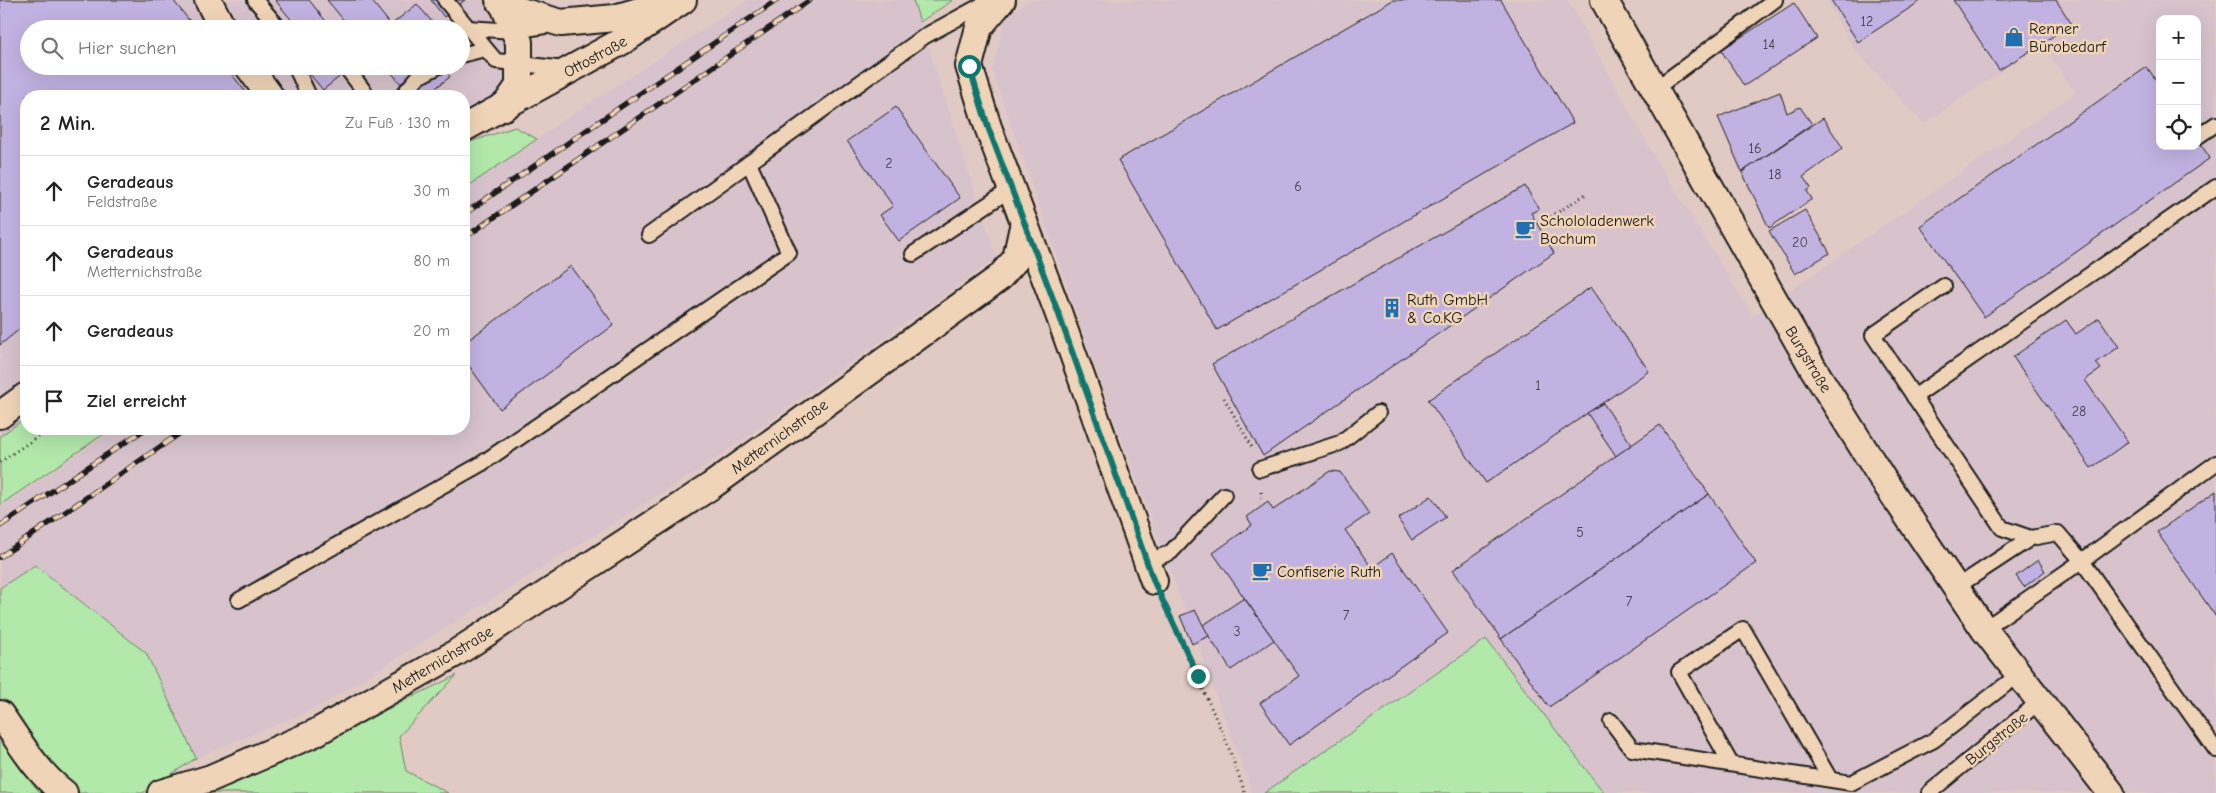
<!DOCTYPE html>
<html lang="de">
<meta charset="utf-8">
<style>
body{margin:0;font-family:"Comic Neue",sans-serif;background:#f6f6f6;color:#222}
.controls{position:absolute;right:15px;top:15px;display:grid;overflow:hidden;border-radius:10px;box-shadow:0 5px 20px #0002}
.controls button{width:45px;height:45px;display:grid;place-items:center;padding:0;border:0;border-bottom:1px solid #e0e0e0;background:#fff;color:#222;font:25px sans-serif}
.stop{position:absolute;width:15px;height:15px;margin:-11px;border:4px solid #0f766e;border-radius:50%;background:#fff}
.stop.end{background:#0f766e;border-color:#fff;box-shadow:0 1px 5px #0008}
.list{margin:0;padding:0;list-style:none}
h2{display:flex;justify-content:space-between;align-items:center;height:65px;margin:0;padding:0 20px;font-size:21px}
h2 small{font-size:16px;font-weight:400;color:#767676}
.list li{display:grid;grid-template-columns:32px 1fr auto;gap:15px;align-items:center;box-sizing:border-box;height:70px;padding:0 20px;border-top:1px solid #e0e0e0}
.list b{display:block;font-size:19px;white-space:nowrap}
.list p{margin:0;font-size:16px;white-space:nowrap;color:#767676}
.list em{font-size:16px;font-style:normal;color:#767676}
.icon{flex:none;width:28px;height:28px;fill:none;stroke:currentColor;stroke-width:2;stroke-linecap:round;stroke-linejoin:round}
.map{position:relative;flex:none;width:2216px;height:793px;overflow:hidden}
.search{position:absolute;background:#fff;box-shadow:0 5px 20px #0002;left:20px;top:20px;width:450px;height:55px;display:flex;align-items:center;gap:12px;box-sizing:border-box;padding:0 18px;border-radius:28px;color:#767676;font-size:19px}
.panel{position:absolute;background:#fff;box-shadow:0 5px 20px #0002;left:20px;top:90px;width:450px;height:345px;border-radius:20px}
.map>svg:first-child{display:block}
.built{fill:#d8c3cd;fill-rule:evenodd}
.green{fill:#b2e8aa;stroke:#678263}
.building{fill:#c2b2e2;stroke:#1c1c1c}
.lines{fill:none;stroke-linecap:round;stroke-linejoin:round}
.service-casing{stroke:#1c1c1c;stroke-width:18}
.minor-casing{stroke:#1c1c1c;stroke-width:30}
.path{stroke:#1c1c1c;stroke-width:3;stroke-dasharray:1 4;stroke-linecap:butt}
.service{stroke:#f0d4b7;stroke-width:14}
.minor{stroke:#f0d4b7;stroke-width:26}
.rail-casing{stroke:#1c1c1c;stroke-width:5.5}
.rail{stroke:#f0d4b7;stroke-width:4;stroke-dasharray:11;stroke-linecap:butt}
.route{stroke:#0f766e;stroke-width:6}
.labels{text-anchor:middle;stroke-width:5;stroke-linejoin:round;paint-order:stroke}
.number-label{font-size:14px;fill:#46424e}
.poi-label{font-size:16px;fill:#1c1c1c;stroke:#f0d4b7;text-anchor:start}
.street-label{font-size:16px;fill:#1c1c1c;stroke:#f0d4b7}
</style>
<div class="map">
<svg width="2216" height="793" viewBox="0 0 2216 793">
<rect width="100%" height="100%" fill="#e2cac4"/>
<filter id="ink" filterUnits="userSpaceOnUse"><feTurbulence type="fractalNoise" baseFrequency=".02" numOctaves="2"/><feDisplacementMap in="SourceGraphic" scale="10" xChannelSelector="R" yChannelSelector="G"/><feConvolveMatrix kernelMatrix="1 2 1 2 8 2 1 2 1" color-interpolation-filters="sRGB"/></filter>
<g filter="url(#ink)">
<!-- built -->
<g class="built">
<path d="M0 0H525L493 123 464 139V96H26V418L0 437ZM29 29H461V66H29Z"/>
<path d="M748 0H913L997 258 703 468 317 708 196 758 146 653 35 565 0 588V507L114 429H464V189L568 117Z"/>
<path d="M1030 0H1568L1655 157 1753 316 2075 93 2042 44 1924 124 1854 49 1826 0H2216V793H1604L1485 639 1264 793H1252L1098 375 992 71 1005 17ZM2160 19H2197V146H2160Z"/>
</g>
<!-- green -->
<g class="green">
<path d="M913 0H953L920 22Z"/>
<path d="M515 127 537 139 464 189V144Z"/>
<path d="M26 418V429H111L0 505V436Z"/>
<path d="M35 565 146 653 196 758 143 793H0V588Z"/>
<path d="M1486 639 1604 793H1264Z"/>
<path d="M457 675 399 736 406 771 448 793H192L313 746Z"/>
</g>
<!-- building -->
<g class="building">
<path d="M0 0H173L196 29H29V66H225L249 96H26V324L0 345Z"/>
<path d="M275 0H309L332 29H299Z"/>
<path d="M327 0H371L391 25 417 4 433 23 427 29H351Z"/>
<path d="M431 0H465L444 17Z"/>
<path d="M1393 0H1501L1573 123 1217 330 1118 160Z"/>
<path d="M1831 0H1922L1858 42Z"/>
<path d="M1953 0H2056L2071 23 2042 44 1999 70Z"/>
<path d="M1794 3 1817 38 1744 86 1721 50Z"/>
<path d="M308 66H353L323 90 308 72Z"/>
<path d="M396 66H441L450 77 425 96H411L390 71Z"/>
<path d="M2147 67 2160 86V146H2197V139L2210 158 1984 317 1920 226Z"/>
<path d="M1780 92 1787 113 1800 107 1812 124 1742 172 1718 117Z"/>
<path d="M896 107 960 198 899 241 880 215 893 206 847 141Z"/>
<path d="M1823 118 1843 148 1803 177 1811 188 1807 191 1812 199 1769 228 1742 172Z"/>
<path d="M1525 186 1539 209 1531 213 1554 253 1263 456 1212 364Z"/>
<path d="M1805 210 1830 253 1795 274 1769 231Z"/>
<path d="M571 266 614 325 500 409 464 359V343Z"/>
<path d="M1591 287 1649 371 1486 483 1428 400Z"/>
<path d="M2099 318 2119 347 2096 363 2101 369 2085 380 2128 442 2091 468 2013 357 2066 320 2076 334Z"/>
<path d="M1603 403 1632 445 1616 456 1587 413Z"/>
<path d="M1660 425 1709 494 1501 639 1453 570Z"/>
<path d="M1330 471 1340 472 1369 514 1345 530 1372 568 1392 553 1448 633 1289 745 1260 703 1299 676 1213 553 1252 525 1247 517 1268 502 1273 510Z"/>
<path d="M2216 491V617L2157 532Z"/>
<path d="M1709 494 1756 563 1549 707 1501 639Z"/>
<path d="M1431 496 1446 517 1412 540 1398 519Z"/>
<path d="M2038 560 2045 571 2024 587 2016 576Z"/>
<path d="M1244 598 1274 640 1231 670 1202 626Z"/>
<path d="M1195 610 1209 636 1192 644 1180 616Z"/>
</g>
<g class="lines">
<defs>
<g id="service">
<path d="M255 0 280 29"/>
<path d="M445 0 496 61 565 69"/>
<path d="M467 28 514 31 551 25"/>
<path d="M461 55 485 49"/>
<path d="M295 66 309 96"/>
<path d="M348 70 364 91 362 96"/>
<path d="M1655 89 1775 0"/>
<path d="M402 96 418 77 439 66"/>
<path d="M2197 137 2216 124"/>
<path d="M649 235 925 36 991 0"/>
<path d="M913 254 1011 189"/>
<path d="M1944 286 1873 335 2002 528 2031 538 2058 533 2082 561 1984 629"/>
<path d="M1914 397 2216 187"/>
<path d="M2216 463 2082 561 2216 750"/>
<path d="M1260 469 1340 443 1378 413"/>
<path d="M1148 562 1171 552 1224 495"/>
<path d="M1955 588 2031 538"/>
<path d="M239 600 481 464 789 253 749 163"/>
<path d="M1611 721 1632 749 1851 783 1934 740 2018 675"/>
<path d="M1731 764 1679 672 1743 629 1830 779"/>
<path d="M1929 793 2039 702"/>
</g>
<g id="minor">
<path d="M208 0 223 29"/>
<path d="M499 0 504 6 561 23 615 18 663 4"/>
<path d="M1002 0 979 27 969 66 988 127 1058 312 1154 581"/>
<path d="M1604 0 1813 368 1882 478 1984 629 2111 793"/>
<path d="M248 66 270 96"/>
<path d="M504 107 519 86V42L504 6"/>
<path d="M464 128 624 40 683 0"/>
<path d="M0 415 26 396"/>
<path d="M0 714C19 741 37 773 64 793"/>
<path d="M161 793 211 778 315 733 456 653 711 486 999 278 1016 259 1024 222"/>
</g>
</defs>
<!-- service casing -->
<use href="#service" class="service-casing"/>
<!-- minor casing -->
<use href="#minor" class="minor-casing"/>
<!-- path -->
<g class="path">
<path d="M1538 225 1586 194"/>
<path d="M1224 398 1252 447"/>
<path d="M0 462 49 429"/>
<path d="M1261 492 1262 501"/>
<path d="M1166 607 1227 743 1245 793"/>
</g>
<!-- service -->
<use href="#service" class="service"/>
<!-- minor -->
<use href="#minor" class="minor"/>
<defs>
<g id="rail">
<path d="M464 214 777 0"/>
<path d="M464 238 810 0"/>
<path d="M0 526 145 429"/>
<path d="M0 557 186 429"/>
</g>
</defs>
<!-- rail casing -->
<use href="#rail" class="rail-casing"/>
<!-- rail -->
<use href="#rail" class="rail"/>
</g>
</g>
<g class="lines" filter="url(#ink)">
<!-- route -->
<path class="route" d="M969 66 988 127 1058 312 1154 582 1198 676"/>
</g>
<!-- icons -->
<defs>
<symbol id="shop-bare" viewBox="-9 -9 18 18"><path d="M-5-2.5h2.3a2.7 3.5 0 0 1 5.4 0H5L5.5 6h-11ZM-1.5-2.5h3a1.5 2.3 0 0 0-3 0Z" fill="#1f6fb2" stroke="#f0d4b7" stroke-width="2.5" paint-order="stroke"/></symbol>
<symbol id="cafe-bare" viewBox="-9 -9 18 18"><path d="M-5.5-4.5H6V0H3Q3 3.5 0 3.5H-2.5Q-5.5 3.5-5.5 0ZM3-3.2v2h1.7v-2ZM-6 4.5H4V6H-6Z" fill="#1f6fb2" stroke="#f0d4b7" stroke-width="2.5" paint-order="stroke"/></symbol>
<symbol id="building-bare" viewBox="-9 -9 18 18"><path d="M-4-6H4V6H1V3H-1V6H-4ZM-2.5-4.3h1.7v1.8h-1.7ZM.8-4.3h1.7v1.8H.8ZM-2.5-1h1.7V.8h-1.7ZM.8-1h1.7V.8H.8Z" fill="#1f6fb2" stroke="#f0d4b7" stroke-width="2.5" paint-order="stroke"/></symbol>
</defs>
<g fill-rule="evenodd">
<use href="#shop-bare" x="2000" y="23" width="28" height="28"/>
<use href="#cafe-bare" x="1511" y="215" width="28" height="28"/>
<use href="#building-bare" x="1378" y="294" width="28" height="28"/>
<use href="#cafe-bare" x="1248" y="557" width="28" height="28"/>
</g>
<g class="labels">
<!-- number labels -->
<g class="number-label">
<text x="1867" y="26">12</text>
<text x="1769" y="49">14</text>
<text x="1755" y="153">16</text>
<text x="889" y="168">2</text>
<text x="1775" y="179">18</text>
<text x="1298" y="191">6</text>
<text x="1800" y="247">20</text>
<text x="1538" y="390">1</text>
<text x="2079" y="416">28</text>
<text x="1580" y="537">5</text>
<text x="1629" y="606">7</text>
<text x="1346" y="620">7</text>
<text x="1237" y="636">3</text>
</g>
<!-- poi labels -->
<g class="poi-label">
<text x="2029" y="34">Renner<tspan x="2029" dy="18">Bürobedarf</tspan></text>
<text x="1540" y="226">Schololadenwerk<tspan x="1540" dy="18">Bochum</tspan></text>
<text x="1407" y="305">Ruth GmbH<tspan x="1407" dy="18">&amp; Co.KG</tspan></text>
<text x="1277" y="577">Confiserie Ruth</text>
</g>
<!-- street labels -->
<g class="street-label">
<text transform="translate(595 56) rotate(-29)" y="6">Ottostraße</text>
<text transform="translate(1809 359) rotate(59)" y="6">Burgstraße</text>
<text transform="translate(779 436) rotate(-36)" y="6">Metternichstraße</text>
<text transform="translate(442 659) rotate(-31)" y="6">Metternichstraße</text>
<text transform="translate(1996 738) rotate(-39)" y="6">Burgstraße</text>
</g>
</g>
</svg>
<div class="controls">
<button>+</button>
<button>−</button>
<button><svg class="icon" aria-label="locate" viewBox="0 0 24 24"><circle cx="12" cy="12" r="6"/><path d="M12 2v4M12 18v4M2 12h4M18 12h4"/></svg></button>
</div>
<div class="stop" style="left:969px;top:66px"></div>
<div class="stop end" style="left:1198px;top:676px"></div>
<div class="search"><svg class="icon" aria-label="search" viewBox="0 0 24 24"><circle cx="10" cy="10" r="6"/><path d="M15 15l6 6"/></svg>Hier suchen</div>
<section class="panel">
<h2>2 Min.<small>Zu Fuß · 130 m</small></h2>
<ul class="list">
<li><svg class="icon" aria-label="ahead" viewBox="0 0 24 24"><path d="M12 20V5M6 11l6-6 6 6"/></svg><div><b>Geradeaus</b><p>Feldstraße</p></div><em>30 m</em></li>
<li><svg class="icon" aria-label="ahead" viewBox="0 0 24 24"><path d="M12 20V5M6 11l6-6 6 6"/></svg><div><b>Geradeaus</b><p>Metternichstraße</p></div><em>80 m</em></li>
<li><svg class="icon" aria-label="ahead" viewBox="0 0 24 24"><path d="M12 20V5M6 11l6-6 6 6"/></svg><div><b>Geradeaus</b></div><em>20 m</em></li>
<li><svg class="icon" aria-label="arrive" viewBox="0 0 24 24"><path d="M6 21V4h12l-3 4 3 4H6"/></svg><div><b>Ziel erreicht</b></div></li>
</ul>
</section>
</div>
